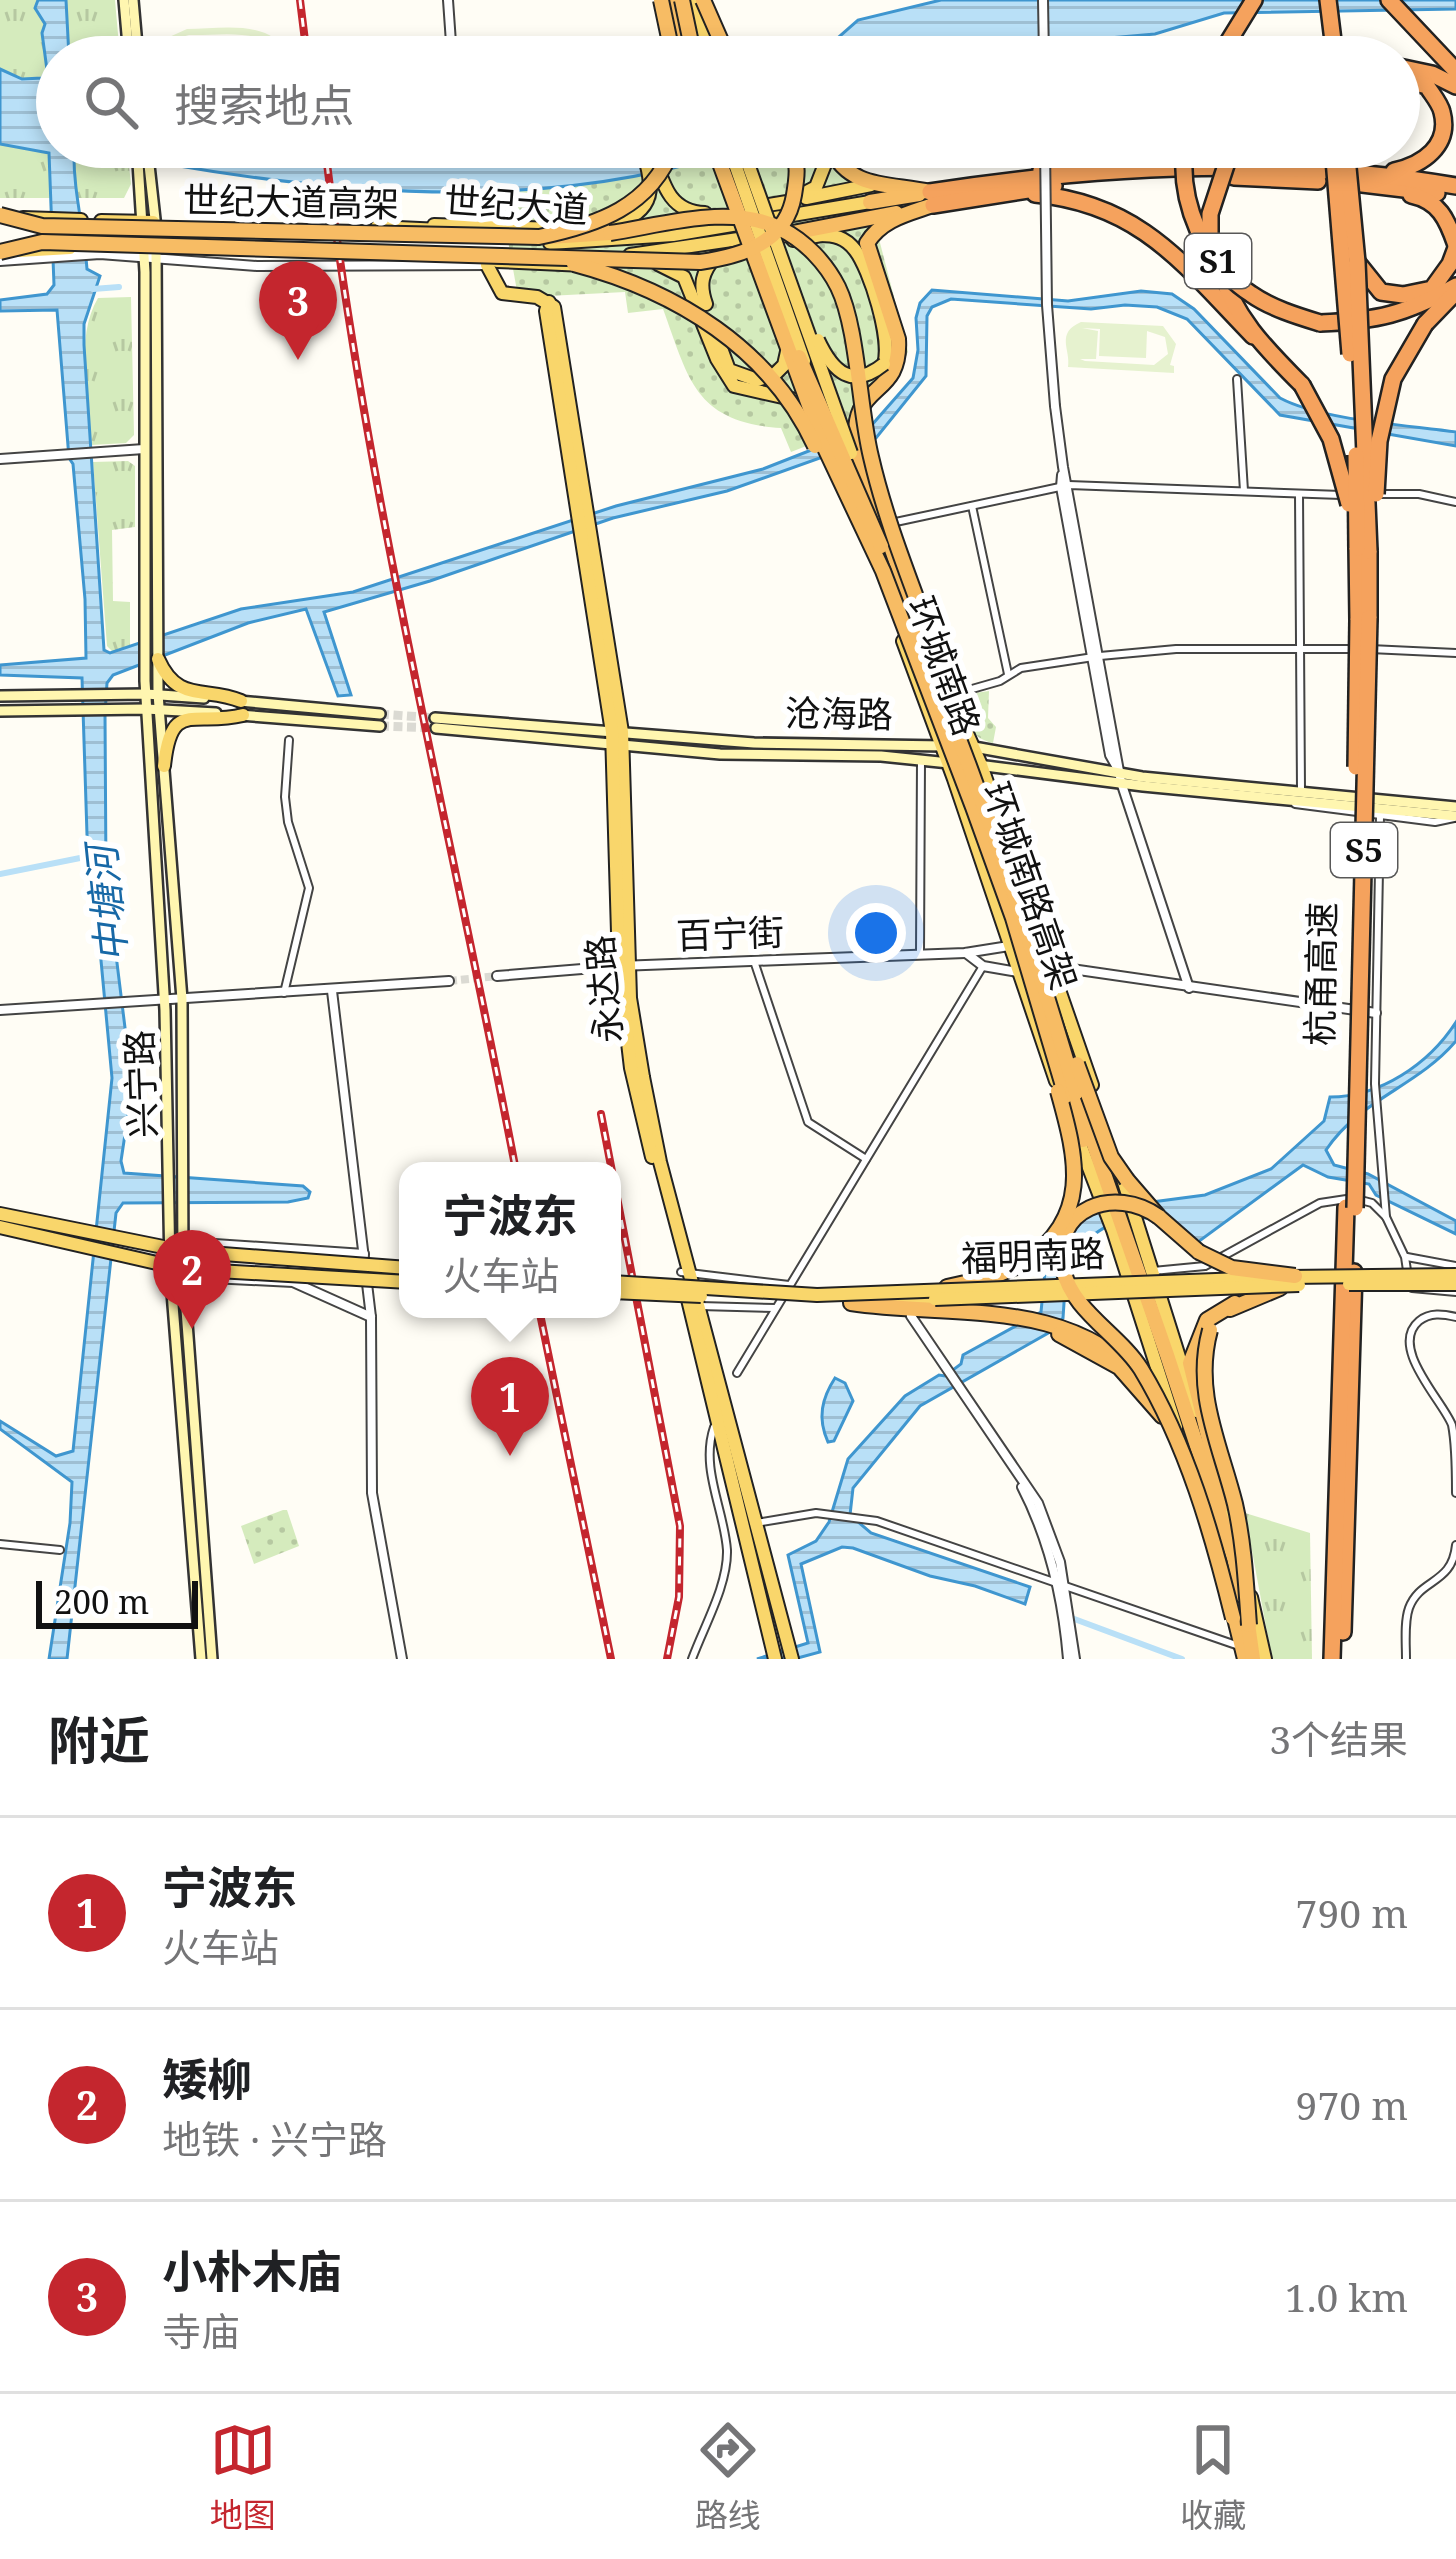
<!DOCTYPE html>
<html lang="zh">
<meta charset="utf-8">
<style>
body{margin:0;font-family:"Noto Serif","Noto Sans SC",serif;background:#f2f2f2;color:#202124}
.scale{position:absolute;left:36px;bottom:30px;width:162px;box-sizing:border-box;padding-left:12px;border:6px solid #111;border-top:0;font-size:33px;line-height:42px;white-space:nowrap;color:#111;-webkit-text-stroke:9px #fff;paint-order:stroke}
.you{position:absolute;left:876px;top:933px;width:42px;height:42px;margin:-30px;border:9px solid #fff;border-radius:50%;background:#1a73e8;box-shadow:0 0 0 18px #1a73e833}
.badge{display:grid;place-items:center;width:78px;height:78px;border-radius:50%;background:#c4262e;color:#fff;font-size:39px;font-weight:700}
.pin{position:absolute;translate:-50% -99px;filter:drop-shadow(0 3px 6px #0008)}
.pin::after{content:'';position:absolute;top:63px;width:42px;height:36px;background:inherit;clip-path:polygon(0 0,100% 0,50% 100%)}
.popup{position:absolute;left:399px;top:1162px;width:222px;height:156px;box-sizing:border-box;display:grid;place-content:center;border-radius:24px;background:#fff;filter:drop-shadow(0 3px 9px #0005);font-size:39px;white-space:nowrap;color:#757577}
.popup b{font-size:45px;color:#202124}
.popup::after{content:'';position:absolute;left:50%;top:100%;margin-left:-24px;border:24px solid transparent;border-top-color:#fff}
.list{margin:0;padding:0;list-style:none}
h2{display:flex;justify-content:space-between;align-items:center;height:156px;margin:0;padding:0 48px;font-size:51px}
h2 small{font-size:39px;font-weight:400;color:#757577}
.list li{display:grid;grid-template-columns:78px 1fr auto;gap:36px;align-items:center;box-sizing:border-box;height:192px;padding:0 48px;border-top:3px solid #e0e0e0}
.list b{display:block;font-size:45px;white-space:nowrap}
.list p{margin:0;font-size:39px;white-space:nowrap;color:#757577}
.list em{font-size:39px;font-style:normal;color:#757577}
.icon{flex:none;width:66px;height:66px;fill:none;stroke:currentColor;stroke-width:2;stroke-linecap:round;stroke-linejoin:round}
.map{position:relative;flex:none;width:1456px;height:1659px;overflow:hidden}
.search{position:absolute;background:#fff;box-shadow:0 6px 18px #0003;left:36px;right:36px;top:36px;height:132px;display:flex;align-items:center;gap:30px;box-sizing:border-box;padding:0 42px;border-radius:66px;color:#757577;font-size:45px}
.sheet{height:732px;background:#fff}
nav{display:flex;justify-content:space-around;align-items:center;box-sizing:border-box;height:168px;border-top:3px solid #e0e0e0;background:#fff;font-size:33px;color:#757577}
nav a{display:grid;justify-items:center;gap:6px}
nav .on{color:#c4262e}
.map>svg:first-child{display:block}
.grass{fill:url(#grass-dots)}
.park{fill:url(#park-tufts)}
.pitch{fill:#e6f2cf;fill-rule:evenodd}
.water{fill:url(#water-rules);stroke:#3f96cf;stroke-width:3}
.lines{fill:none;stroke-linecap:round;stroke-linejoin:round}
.canal{stroke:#b9e0f7;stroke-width:6}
.tertiary-tunnel{stroke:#dbdad3;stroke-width:8;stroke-dasharray:8 4;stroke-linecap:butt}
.secondary-tunnel{stroke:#dbdad3;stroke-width:9;stroke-dasharray:9 4.5;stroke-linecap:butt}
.minor-casing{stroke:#444;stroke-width:10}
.tertiary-casing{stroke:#444;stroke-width:12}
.secondary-casing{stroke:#333;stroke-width:14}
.primary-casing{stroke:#222;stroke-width:16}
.trunk-casing{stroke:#222;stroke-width:18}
.motorway-casing{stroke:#222;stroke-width:20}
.minor{stroke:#fff;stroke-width:6}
.tertiary{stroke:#fff;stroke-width:8}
.secondary{stroke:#fff6b0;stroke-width:9}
.primary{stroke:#f9d66b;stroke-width:12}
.trunk{stroke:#f7bc64;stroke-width:14}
.motorway{stroke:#f5a25d;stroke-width:15}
.rail-casing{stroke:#c4262e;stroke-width:8}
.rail{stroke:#fff;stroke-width:3;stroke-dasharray:9;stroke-linecap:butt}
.tertiary-bridge-casing{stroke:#444;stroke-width:12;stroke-linecap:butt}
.primary-bridge-casing{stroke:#222;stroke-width:16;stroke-linecap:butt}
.trunk-bridge-casing{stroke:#222;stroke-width:18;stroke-linecap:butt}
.motorway-bridge-casing{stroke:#222;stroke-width:20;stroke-linecap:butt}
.tertiary-bridge{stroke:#fff;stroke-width:8}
.primary-bridge{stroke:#f9d66b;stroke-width:12}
.trunk-bridge{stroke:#f7bc64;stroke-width:14}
.motorway-bridge{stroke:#f5a25d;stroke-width:15}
.labels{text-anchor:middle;stroke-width:12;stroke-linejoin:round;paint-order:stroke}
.shield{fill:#fff;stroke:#585858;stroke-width:3}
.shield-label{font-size:33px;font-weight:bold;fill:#111}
.street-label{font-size:36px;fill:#111;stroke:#fff}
.water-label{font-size:39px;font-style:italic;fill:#1768a6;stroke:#fff}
</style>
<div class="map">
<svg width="1456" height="1659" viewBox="0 0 1456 1659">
<defs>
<pattern id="grass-dots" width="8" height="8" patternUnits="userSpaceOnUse" patternTransform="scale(3)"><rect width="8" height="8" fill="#d5ebbd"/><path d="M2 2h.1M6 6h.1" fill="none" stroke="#b6c8a1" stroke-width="1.8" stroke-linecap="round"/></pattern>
<pattern id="park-tufts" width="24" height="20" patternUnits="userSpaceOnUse" patternTransform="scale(3)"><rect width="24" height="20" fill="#d5ebbd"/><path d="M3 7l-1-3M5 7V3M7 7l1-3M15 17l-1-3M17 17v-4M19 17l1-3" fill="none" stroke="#b6c8a1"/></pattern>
<pattern id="water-rules" width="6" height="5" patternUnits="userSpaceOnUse" patternTransform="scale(3)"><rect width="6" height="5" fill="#b9e0f7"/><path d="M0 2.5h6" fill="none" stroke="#9ebfd3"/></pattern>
</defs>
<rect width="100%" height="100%" fill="#fffdf5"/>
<!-- grass -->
<g class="grass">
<path d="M713 9C717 17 721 31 727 38 743 56 777 44 797 57H632L658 38 664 25Z"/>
<path d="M188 36 259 39 266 42 265 57H178L179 39Z"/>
<path d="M745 147H844L878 235 908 351 898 379 850 429 791 452 781 428C695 422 689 380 663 309L628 313 625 292 548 296 517 291 499 191C581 189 668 174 745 147Z"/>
<path d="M989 691 988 718 996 727 993 743C970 738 965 721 958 701L961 695Z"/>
<path d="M283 1510H287L299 1546 254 1564 241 1526Z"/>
</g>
<!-- park -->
<g class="park">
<path d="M0 0H115L120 57H57V147H127L131 184 124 198H0Z"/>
<path d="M131 297 134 435 126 443 91 445C89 400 74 338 98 298Z"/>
<path d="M128 461 135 466V527L112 530 113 601 130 602V647L114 653 107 646 93 462Z"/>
<path d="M1245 1513 1310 1533 1312 1659H1272Z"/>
</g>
<!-- pitch -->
<g class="pitch">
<path d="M187 29C222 29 273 18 289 57H282C266 26 219 36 189 35L178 38 177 57H154L167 38Z"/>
<path d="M1081 322 1163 326 1176 344 1170 365 1174 366V373L1068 367C1071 350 1055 333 1081 322ZM1082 328 1100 329 1099 356 1146 358 1147 331 1165 337 1168 354 1154 365 1085 361 1080 359H1096L1098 331Z"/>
</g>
<!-- water -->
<g class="water">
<path d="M38 0H66L69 57H57V147H745C563 211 360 197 173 165 158 163 143 165 127 164 109 163 91 156 74 151 73 190 84 229 87 269L100 276 84 324V345L104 650 110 653 241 609 353 592 616 506 763 469 870 427 913 378 918 350 916 318 920 303 932 290 1068 301 1141 291 1172 294 1194 309 1280 398C1321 420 1407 425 1456 432V446L1280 415 1187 319 1157 307 1125 305 1091 309 951 299 932 307 927 316 926 376 876 438 727 491 613 518 430 581 324 612 351 695 338 696 306 609 248 623 113 675 107 683 105 714 106 874 128 1052 130 1101 121 1161 124 1173 303 1186 310 1192 308 1198 288 1202 123 1203 116 1213 67 1659H49L70 1523 72 1482 0 1429V1421L56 1456 73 1451 112 1078 96 907 88 866 82 678 0 675V665L86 658 85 599 73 464 69 458 57 310 0 311V300L47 294 54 285 49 153 0 144V69L22 79 42 78 47 70 42 33 45 24 35 8Z"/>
<path d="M941 0H1456V9L1224 13 1155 34 1086 40 985 41 906 57H816L858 20Z"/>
<path d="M1456 1022V1041C1417 1087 1360 1099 1326 1150L1334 1165 1368 1174 1456 1221V1234L1376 1195 1369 1184 1328 1177 1303 1165 1198 1242 1192 1244C1182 1237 1171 1227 1160 1222 1124 1206 1090 1235 1067 1258L1063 1318 1050 1332 920 1406 853 1488 850 1515 871 1533 1030 1587 1025 1604 975 1586 930 1576 853 1548 842 1547 801 1564 820 1652 794 1659H757L808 1643 788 1555 816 1541 829 1522 848 1459 905 1396 939 1375 945 1376 961 1364 963 1355 1041 1312 1046 1261 1067 1231 1099 1209 1205 1195 1271 1169 1324 1121 1330 1097C1380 1097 1429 1064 1456 1022Z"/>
<path d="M835 1378 845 1383 853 1401 834 1441 828 1442C817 1418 822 1398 835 1378Z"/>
</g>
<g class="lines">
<!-- canal -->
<g class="canal">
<path d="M93 289 119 287"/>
<path d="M0 874 90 856"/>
<path d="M1069 1617 1182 1659"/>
</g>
<!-- tertiary-tunnel -->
<path class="tertiary-tunnel" d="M449 981 497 976"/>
<!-- secondary-tunnel -->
<g class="secondary-tunnel">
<path d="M380 714 435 718"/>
<path d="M380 726 436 728"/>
</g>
<defs>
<g id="minor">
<path d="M1237 379 1244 491"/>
<path d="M1299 494 1301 790"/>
<path d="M1378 494H1419L1456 502"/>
<path d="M972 506 1008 674"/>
<path d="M891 523 1069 485 1341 495"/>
<path d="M1370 649 1456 653"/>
<path d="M951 695 1000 681 1021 668 1100 656 1176 649H1357"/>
<path d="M1295 804 1435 822 1454 818"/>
<path d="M1380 817 1375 1084 1386 1217"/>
<path d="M920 954 921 760"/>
<path d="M754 961 808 1122 866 1159"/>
<path d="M284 993 309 888 288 822 285 797 289 740"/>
<path d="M1407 1257 1456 1266"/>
<path d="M1153 1271 1205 1266 1320 1203 1353 1198 1372 1203 1386 1217 1405 1257 1408 1277"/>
<path d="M681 1272 789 1285"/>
<path d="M1412 1288 1456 1292"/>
<path d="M700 1306 775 1308"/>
<path d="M1456 1317C1443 1314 1430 1312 1419 1321 1388 1347 1443 1401 1452 1425 1456 1445 1456 1471 1456 1493"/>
<path d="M737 1373 983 966"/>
<path d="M756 1523 816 1513 877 1521 1236 1645"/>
<path d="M0 1544 60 1550"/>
<path d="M692 1659C704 1626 728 1585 727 1550 724 1509 700 1468 714 1427"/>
<path d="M1406 1659C1406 1643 1404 1622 1409 1608 1420 1578 1452 1585 1456 1545"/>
</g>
<g id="tertiary">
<path d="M448 0 452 57"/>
<path d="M1043 0 1044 57"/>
<path d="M0 261 100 254 257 266 490 265"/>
<path d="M1055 406 1063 467 1121 782 1189 988"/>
<path d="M0 459 144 449"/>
<path d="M1062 475 1061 487 1110 755 1119 771"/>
<path d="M966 953 983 966 1018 972"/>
<path d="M1051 966 1376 1013"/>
<path d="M497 976 619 966 965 953 1009 946"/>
<path d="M332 991 371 1317 372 1493 402 1659"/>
<path d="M0 1010 449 981"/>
<path d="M170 1241 364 1254"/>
<path d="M171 1276 293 1282 371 1317"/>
<path d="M911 1316 1038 1503 1060 1562 1075 1659"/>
<path d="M1022 1487C1050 1541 1063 1598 1068 1659"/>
</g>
<g id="secondary">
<path d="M124 0 129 57"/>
<path d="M133 0 138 57"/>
<path d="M137 147 145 272V681L165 1010 170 1267 201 1659"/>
<path d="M147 147 156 228"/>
<path d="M156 245 158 694 182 999 183 1269 212 1659"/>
<path d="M0 696 146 694 204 698"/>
<path d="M239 701 380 714"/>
<path d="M0 711 146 709 216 713"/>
<path d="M239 715 380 726"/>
<path d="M435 718 754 743 945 746"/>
<path d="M436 728 720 754 881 756 949 763"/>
<path d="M974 747 1142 777 1456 807"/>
<path d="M978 765 1143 786 1456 816"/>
</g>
<g id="primary">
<path d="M691 0 711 57"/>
<path d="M655 57 670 36"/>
<path d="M651 147C662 178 666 212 705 213"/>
<path d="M806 198 871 185"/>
<path d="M756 207 787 202 816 187 825 164 821 147"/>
<path d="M23 218 81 220"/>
<path d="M101 221 153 222"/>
<path d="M434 225 558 229"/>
<path d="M377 227 441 230"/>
<path d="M602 228C652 215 659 195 641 147"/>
<path d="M820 235C834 235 845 237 855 250 870 269 892 340 884 364"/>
<path d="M793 240 827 234"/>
<path d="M550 243 673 235 870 202"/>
<path d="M19 251 70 248"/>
<path d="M630 255 752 237"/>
<path d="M497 261 584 265"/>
<path d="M658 264 684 277 717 359 734 386 796 400 810 410"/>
<path d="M487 265 502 293 537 297 554 307 622 732 630 998 643 1077 660 1162 792 1659"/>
<path d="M549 302 546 311 612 732 619 966 631 1068 652 1157"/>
<path d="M706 304C699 284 702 273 715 257"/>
<path d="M718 340 729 370 757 380 775 374"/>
<path d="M903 641 954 779 1056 1081"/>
<path d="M158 659C178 704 205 686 241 701"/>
<path d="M942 677 981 765 1092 1085"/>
<path d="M164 766C171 698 194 727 243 715"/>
<path d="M1076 1134 1113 1230 1176 1427"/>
<path d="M1123 1179 1196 1411"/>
<path d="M0 1214 183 1251"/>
<path d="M0 1227 183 1269"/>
<path d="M685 1287 775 1659"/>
<path d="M876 1301 935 1299"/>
<path d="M1223 1499 1236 1543"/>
<path d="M1251 1597 1265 1659"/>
</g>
<g id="trunk">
<path d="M674 0 686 57"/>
<path d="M719 44 727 51 746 57"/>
<path d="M830 147C849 190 890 183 930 192"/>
<path d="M870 202 919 194"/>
<path d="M782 235 896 213"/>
<path d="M549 237 610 233"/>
<path d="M909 598 857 450C847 378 902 402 898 339L867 243C882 219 907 214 933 205"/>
<path d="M1076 1093 1167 1355 1234 1558 1242 1595"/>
<path d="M1066 1096 1083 1140"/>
<path d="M1127 1180 1159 1217 1199 1252"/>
<path d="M947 1287 992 1277 1023 1264"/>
<path d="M851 1303C952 1318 1069 1296 1144 1382"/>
<path d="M1230 1309 1280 1288"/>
<path d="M1059 1334 1119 1367 1162 1416"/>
<path d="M1225 1504 1190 1363 1207 1320 1235 1303"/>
<path d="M1232 1606 1245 1659"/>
<path d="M1247 1617 1253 1659"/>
</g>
<g id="motorway">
<path d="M1328 0 1335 57"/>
<path d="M1389 0 1456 71"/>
<path d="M1219 57 1254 0"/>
<path d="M1399 67 1432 74 1456 86"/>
<path d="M1041 170 1106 147"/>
<path d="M1394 171C1422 165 1451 146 1442 112 1440 103 1431 93 1427 86L1399 79"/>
<path d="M1234 177 1318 181"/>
<path d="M1354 183 1437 193"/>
<path d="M930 192C1103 165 1283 156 1456 186"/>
<path d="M1035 194C1141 204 1184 265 1253 336"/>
<path d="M1411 195C1439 201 1447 219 1456 245"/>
<path d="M933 205 1054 186"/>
<path d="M1357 262 1381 292 1403 295 1432 289 1450 264 1456 248"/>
<path d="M1219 265C1232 315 1266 349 1302 385"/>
<path d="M1320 323C1377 321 1406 314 1456 286"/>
<path d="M1425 324 1456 292"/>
<path d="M1357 548 1358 620"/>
<path d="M1369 618V551"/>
<path d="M1343 1632 1354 1272"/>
<path d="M1332 1659 1346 1207"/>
</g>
</defs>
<!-- minor casing -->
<use href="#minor" class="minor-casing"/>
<!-- tertiary casing -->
<use href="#tertiary" class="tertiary-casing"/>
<!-- secondary casing -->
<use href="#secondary" class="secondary-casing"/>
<!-- primary casing -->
<use href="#primary" class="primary-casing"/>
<!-- trunk casing -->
<use href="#trunk" class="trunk-casing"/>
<!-- motorway casing -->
<use href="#motorway" class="motorway-casing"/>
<!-- minor -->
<use href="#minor" class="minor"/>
<!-- tertiary -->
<use href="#tertiary" class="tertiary"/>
<!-- secondary -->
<use href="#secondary" class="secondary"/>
<!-- primary -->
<use href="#primary" class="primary"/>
<!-- trunk -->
<use href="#trunk" class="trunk"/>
<!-- motorway -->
<use href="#motorway" class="motorway"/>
<defs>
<g id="rail">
<path d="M300 0 307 57"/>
<path d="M325 147C366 492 451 830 516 1171"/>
<path d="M601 1114 680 1526 679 1597 667 1659"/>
<path d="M539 1309 611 1659"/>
</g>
</defs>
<!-- rail casing -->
<use href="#rail" class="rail-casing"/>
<!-- rail -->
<use href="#rail" class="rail"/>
<defs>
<path id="tertiary-bridge" d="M1045 147 1047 305 1055 406"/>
<g id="primary-bridge">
<path d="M729 147 804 361"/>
<path d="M742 147 851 453"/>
<path d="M818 340C833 372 852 390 884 364"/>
<path d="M775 374 784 365 788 347"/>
<path d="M183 1251 408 1268"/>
<path d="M183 1269 408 1282"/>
<path d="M1289 1277 1456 1275"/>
<path d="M612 1282 817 1295 1269 1278"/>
<path d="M1349 1284H1456"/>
<path d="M612 1292 701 1296"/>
<path d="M935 1299 1299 1285"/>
</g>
<g id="trunk-bridge">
<path d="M661 0 673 57"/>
<path d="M682 0 694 57"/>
<path d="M703 0 728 57"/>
<path d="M714 147 824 446 883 571 973 807 1013 918 1066 1096"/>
<path d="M0 215 42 226 539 237C597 225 651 207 673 147"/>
<path d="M610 233C663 225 731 203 781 229 805 241 826 263 838 287 858 328 859 409 871 457 889 535 922 608 947 683"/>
<path d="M0 252 42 242 700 262C742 256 786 243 794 195 797 177 799 164 791 147"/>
<path d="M574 264C676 291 770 348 815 446"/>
<path d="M799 357 881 546"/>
<path d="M914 628C979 779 1029 934 1076 1093"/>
<path d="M1077 1064 1111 1157 1127 1180"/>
<path d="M1159 1217C1115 1185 1050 1208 1063 1269 1072 1311 1119 1334 1141 1369 1187 1445 1212 1533 1233 1618"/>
<path d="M1199 1252 1232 1268 1295 1276"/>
<path d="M1023 1264C1091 1216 1078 1162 1058 1091"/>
<path d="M1210 1330C1193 1392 1220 1444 1235 1504 1244 1544 1246 1584 1249 1625"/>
</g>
<g id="motorway-bridge">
<path d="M1185 147C1178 201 1204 264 1251 294 1271 308 1297 316 1320 323"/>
<path d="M1333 147 1350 354"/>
<path d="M1346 147 1357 262 1369 551"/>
<path d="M1210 233V214L1232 147"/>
<path d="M1302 385 1331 439 1349 504"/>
<path d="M1356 455 1357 548"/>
<path d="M1376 494 1379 441 1393 379 1425 324"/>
<path d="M1356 767 1358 620"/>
<path d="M1355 1208 1369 618"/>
</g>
</defs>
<!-- tertiary-bridge casing -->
<use href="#tertiary-bridge" class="tertiary-bridge-casing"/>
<!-- primary-bridge casing -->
<use href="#primary-bridge" class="primary-bridge-casing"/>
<!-- trunk-bridge casing -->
<use href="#trunk-bridge" class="trunk-bridge-casing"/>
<!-- motorway-bridge casing -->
<use href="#motorway-bridge" class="motorway-bridge-casing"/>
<!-- tertiary-bridge -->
<use href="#tertiary-bridge" class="tertiary-bridge"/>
<!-- primary-bridge -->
<use href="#primary-bridge" class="primary-bridge"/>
<!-- trunk-bridge -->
<use href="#trunk-bridge" class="trunk-bridge"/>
<!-- motorway-bridge -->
<use href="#motorway-bridge" class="motorway-bridge"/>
</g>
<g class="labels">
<!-- shield labels -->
<g class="shield">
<rect x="1185" y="234" width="66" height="54" rx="9"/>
<rect x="1331" y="823" width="66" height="54" rx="9"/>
</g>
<g class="shield-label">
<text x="1218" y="273">S1</text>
<text x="1364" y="862">S5</text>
</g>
<!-- street labels -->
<g class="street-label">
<text transform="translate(291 202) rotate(1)" y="13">世纪大道高架</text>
<text transform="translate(516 205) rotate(4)" y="13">世纪大道</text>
<text transform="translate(944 666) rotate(70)" y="13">环城南路</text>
<text transform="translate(839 714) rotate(1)" y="13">沧海路</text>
<text transform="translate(1030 886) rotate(71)" y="13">环城南路高架</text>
<text transform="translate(730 934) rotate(-2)" y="13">百宁街</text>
<text transform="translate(1321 974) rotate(-89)" y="13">杭甬高速</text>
<text transform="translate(604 989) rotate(-95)" y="13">永达路</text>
<text transform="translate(141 1084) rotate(-92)" y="13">兴宁路</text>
<text transform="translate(1033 1256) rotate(-2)" y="13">福明南路</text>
</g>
<!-- water labels -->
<g class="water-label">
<text transform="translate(107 904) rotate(-96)" y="14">中塘河</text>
</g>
</g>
</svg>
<div class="scale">200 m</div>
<div class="you"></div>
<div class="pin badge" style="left:510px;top:1456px">1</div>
<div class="popup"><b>宁波东</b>火车站</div>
<div class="pin badge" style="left:192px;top:1329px">2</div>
<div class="pin badge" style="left:298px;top:360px">3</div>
<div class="search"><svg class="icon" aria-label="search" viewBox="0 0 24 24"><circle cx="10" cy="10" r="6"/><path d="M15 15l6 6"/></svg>搜索地点</div>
</div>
<section class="sheet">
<h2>附近<small>3个结果</small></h2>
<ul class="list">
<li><span class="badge">1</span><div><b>宁波东</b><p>火车站</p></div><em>790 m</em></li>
<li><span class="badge">2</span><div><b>矮柳</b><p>地铁 · 兴宁路</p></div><em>970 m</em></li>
<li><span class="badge">3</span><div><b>小朴木庙</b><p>寺庙</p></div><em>1.0 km</em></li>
</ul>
</section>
<nav>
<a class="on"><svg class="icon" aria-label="map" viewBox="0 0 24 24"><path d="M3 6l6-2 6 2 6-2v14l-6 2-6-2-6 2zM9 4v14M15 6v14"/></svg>地图</a>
<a><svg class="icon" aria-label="directions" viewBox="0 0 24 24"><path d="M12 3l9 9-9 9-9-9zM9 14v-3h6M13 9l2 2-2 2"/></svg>路线</a>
<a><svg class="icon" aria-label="saved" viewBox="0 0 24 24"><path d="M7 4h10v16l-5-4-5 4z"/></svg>收藏</a>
</nav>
